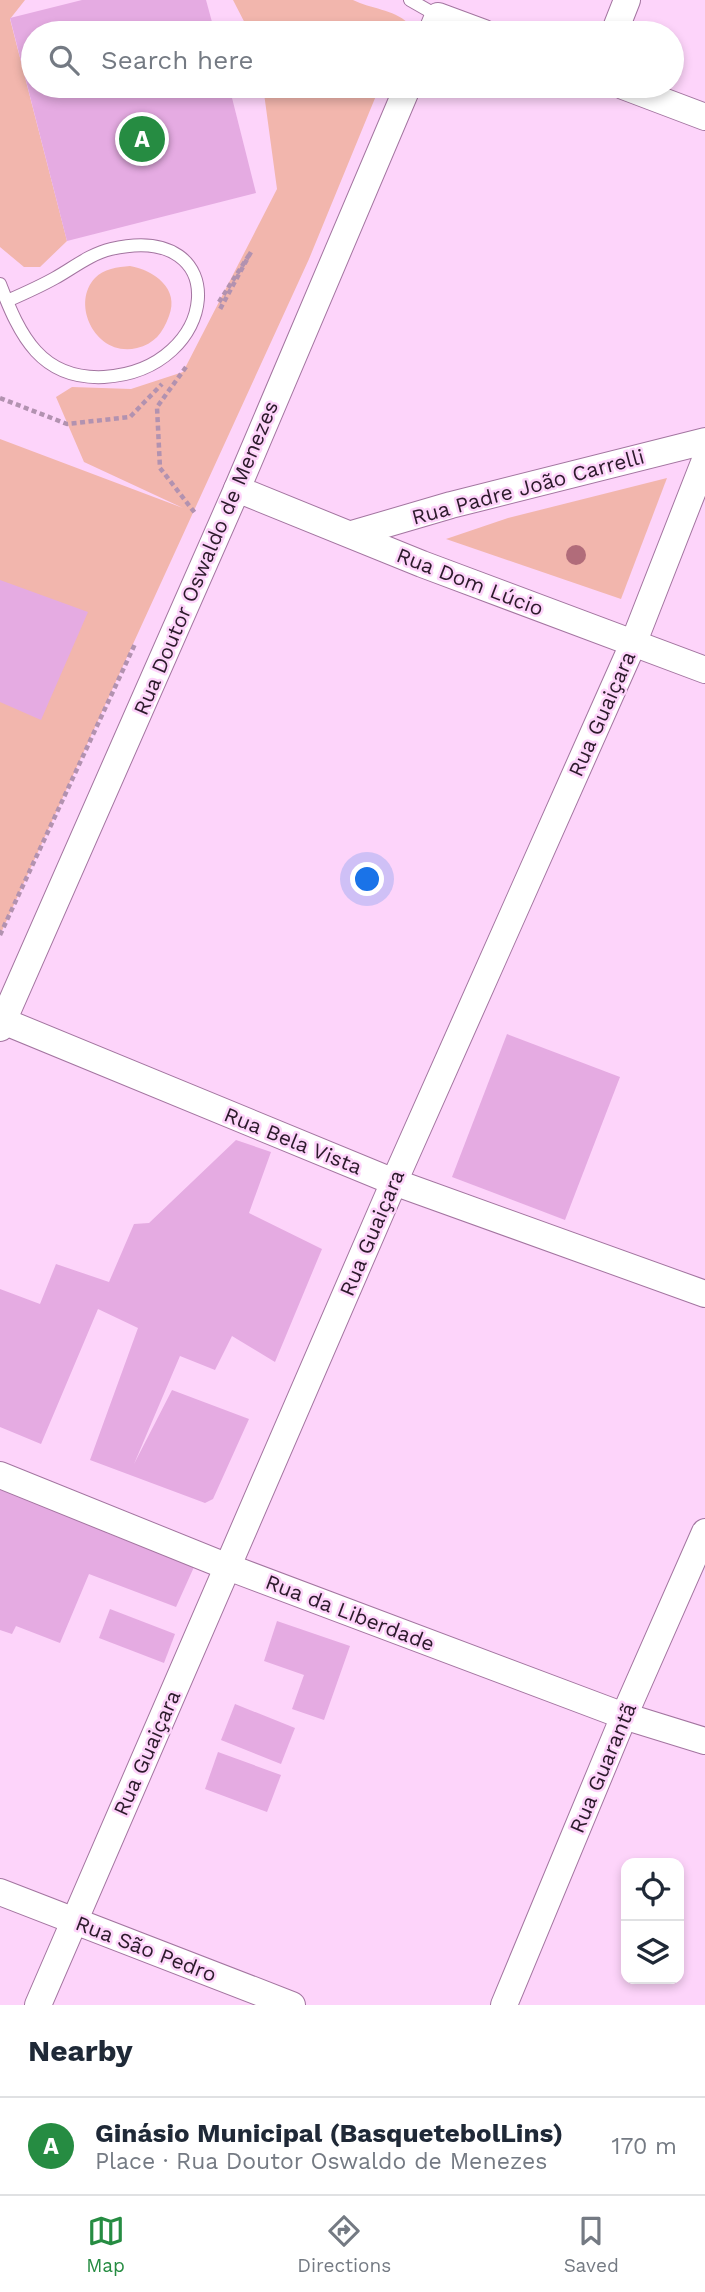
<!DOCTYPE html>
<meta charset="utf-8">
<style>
body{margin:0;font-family:"Work Sans",sans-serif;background:#f2f2f3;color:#1f2937}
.controls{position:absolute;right:21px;bottom:21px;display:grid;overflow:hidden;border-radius:14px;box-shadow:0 4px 10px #0003}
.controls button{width:63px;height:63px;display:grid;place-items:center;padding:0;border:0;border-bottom:2px solid #e0e1e3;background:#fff;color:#1f2937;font:35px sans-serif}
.you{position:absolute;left:368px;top:880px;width:24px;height:24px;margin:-18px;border:5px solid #fff;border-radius:50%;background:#1a73e8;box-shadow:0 0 0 10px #1a73e833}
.badge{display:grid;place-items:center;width:46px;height:46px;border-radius:50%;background:#268c42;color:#fff;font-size:23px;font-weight:700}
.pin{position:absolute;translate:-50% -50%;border:4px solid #fff;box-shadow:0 2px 7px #0006}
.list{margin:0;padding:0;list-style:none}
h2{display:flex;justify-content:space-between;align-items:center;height:91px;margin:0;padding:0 28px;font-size:30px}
h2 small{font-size:23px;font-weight:400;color:#747a83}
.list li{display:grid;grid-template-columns:46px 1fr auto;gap:21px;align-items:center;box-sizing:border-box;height:98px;padding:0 28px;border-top:2px solid #e0e1e3}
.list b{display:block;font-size:26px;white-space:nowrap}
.list p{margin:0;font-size:23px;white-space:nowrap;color:#747a83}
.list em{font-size:23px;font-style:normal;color:#747a83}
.icon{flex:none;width:38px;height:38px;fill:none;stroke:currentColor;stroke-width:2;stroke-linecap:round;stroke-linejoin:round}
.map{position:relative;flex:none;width:705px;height:2005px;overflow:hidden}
.search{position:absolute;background:#fff;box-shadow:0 4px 10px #0003;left:21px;right:21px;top:21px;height:77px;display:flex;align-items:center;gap:18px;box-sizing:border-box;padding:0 24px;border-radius:38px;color:#747a83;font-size:26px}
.sheet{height:189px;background:#fff}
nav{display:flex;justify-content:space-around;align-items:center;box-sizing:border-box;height:98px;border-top:2px solid #e0e1e3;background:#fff;font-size:19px;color:#747a83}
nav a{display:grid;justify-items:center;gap:4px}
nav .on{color:#268c42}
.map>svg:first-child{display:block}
.green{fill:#f2b6ad}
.building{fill:#e5abe2}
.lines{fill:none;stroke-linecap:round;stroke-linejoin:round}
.service-casing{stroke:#a375a0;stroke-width:14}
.minor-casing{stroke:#a375a0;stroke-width:28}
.path{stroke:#b292b0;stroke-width:4.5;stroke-dasharray:5 3.5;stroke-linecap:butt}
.service{stroke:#fff;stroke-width:12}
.minor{stroke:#fff;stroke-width:26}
.tree{fill:#b16c7a}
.labels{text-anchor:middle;stroke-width:5;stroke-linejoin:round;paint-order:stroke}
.street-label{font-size:21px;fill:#2c1a2b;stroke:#fdd4fa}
</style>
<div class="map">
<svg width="705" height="2005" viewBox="0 0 705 2005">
<rect width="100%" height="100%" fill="#fdd4fa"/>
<!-- green -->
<g class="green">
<path d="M0 0H25L10 19 67 241 40 267H24L0 247Z"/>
<path d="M233 0H353C371 9 393 9 408 23L403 33H250Z"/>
<path d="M263 86H380L309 259 0 935V439L183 508 84 462 56 397 72 387 131 389 183 372 277 189Z"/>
<path d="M130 266C154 270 180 289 169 316 163 333 154 344 137 348 96 358 70 304 95 278 103 269 118 267 130 266Z"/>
<path d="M667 478 621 599 446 539 508 518Z"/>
</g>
<!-- building -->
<g class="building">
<path d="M82 0H206L215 33H33V86H229L256 193 67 241 10 18Z"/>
<path d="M0 580 88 612 41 720 0 702Z"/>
<path d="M507 1034 620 1077 565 1220 452 1177Z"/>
<path d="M236 1140 271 1152 249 1213 322 1249 275 1362 232 1336 215 1370 180 1356 134 1464 172 1390 249 1419 213 1499 205 1503 90 1460 138 1328 98 1309 41 1444 0 1427V1289L40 1304 56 1264 109 1282 134 1224 149 1223Z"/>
<path d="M0 1488 108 1529 107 1533 194 1567 176 1607 89 1574 60 1643 16 1626 12 1634 0 1630Z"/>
<path d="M110 1609 175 1634 164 1663 99 1638Z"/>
<path d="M277 1621 350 1646 324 1720 292 1709 304 1675 264 1661Z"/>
<path d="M235 1704 295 1728 281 1764 221 1740Z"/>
<path d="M218 1752 281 1775 267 1812 205 1789Z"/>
</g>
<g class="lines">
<defs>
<g id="service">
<path d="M410 0 438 16"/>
<path d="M0 284C20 336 41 380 104 377 221 370 235 220 111 249 90 254 73 268 55 278 39 287 23 294 7 301"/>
</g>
<g id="minor">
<path d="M431 33 438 16 484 33"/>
<path d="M614 33 627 0"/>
<path d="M623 86 705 117"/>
<path d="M237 489 422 564 705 670"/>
<path d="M352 534 451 505 705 441"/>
<path d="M3 1021 394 1182 705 1294"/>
<path d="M0 1028 237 489 408 86"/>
<path d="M0 1475 228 1567 624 1716 705 1741"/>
<path d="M0 1892 292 2005"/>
<path d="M38 2005 394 1182 633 644 705 460"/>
<path d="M504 2005 624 1716 705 1532"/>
</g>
</defs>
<!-- service casing -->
<use href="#service" class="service-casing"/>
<!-- minor casing -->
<use href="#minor" class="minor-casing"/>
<!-- path -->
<g class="path">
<path d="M219 302 251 252 219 311"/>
<path d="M186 367 157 407 160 468 195 513"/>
<path d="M0 398 67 424 130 417 162 384"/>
<path d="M0 935 135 644"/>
</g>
<!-- service -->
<use href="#service" class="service"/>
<!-- minor -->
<use href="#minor" class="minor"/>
</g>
<!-- trees -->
<circle class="tree" cx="576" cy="555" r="10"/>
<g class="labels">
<!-- street labels -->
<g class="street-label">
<text transform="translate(528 487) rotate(-15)" y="7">Rua Padre João Carrelli</text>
<text transform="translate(206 558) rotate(-67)" y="7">Rua Doutor Oswaldo de Menezes</text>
<text transform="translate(470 582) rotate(21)" y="7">Rua Dom Lúcio</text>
<text transform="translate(602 714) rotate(-66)" y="7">Rua Guaiçara</text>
<text transform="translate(293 1141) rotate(22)" y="7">Rua Bela Vista</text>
<text transform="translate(372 1233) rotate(-67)" y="7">Rua Guaiçara</text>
<text transform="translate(350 1613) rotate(21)" y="7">Rua da Liberdade</text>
<text transform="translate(147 1753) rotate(-66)" y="7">Rua Guaiçara</text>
<text transform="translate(603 1768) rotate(-67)" y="7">Rua Guarantã</text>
<text transform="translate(146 1949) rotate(21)" y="7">Rua São Pedro</text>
</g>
</g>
</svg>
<div class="controls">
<button><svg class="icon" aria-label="locate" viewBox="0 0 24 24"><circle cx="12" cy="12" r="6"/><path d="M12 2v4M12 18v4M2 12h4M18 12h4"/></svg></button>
<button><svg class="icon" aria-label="layers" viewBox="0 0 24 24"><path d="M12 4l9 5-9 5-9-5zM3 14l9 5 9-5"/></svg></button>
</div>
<div class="you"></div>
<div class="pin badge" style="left:142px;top:139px">A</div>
<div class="search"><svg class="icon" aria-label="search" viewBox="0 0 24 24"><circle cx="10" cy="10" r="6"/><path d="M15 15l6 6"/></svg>Search here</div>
</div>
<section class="sheet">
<h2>Nearby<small></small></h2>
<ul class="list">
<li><span class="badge">A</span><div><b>Ginásio Municipal (BasquetebolLins)</b><p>Place · Rua Doutor Oswaldo de Menezes</p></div><em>170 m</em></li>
</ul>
</section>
<nav>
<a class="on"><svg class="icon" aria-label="map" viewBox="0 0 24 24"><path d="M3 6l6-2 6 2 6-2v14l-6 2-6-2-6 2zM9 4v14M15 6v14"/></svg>Map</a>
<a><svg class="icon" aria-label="directions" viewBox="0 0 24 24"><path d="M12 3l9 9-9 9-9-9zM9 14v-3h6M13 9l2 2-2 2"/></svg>Directions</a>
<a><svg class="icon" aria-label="saved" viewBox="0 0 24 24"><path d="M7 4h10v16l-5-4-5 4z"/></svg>Saved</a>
</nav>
